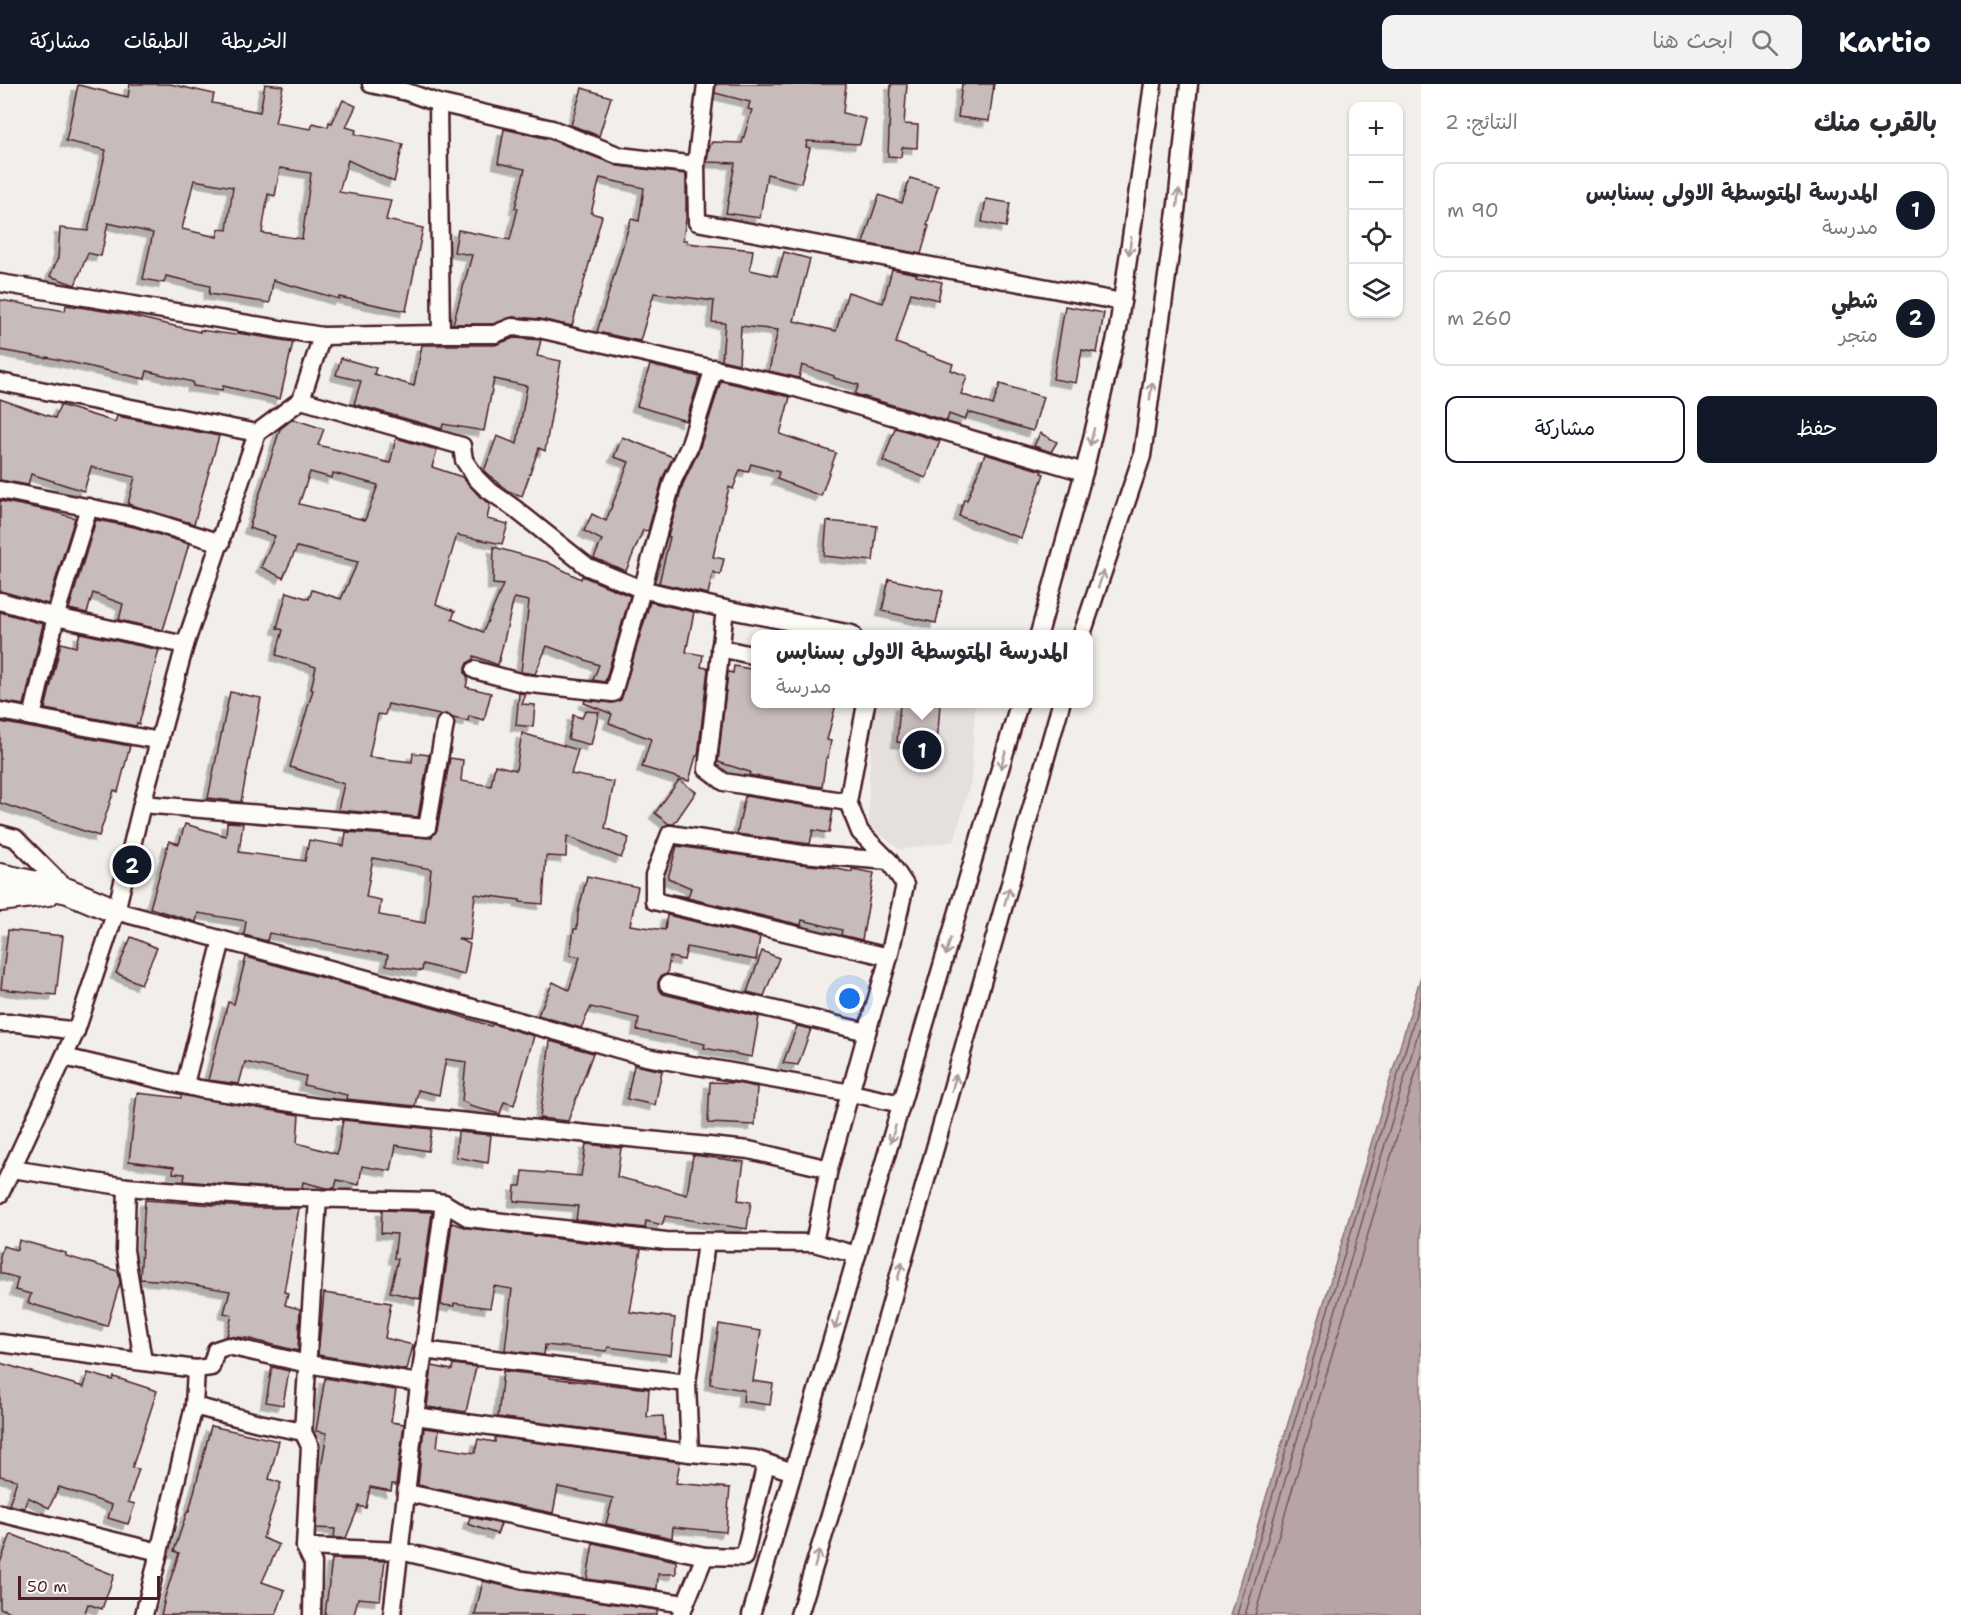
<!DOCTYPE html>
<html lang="ar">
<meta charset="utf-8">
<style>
body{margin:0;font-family:"Shantell Sans","Playpen Sans Arabic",sans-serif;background:#f2f2f3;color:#2b2b33;direction:rtl}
.controls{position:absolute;right:18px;top:18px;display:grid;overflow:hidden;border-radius:12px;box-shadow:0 2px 4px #0004}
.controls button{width:54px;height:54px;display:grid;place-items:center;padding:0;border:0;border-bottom:2px solid #e1e1e2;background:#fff;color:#2b2b33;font:30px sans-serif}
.scale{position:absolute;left:18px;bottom:15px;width:142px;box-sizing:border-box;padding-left:6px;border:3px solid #4a1f2b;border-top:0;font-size:16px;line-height:21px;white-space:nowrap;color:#4a1f2b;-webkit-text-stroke:4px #fdfcf7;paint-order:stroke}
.you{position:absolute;left:850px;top:915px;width:21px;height:21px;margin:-15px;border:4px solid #fff;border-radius:50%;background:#1a73e8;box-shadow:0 0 0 9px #1a73e833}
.badge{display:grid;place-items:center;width:39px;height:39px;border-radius:50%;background:#111827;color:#fff;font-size:20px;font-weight:700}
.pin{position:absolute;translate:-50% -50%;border:3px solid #fff;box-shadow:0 2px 6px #0006}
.popup{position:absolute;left:751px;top:546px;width:342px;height:78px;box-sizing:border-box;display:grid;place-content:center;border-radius:12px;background:#fff;filter:drop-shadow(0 2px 4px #0005);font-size:20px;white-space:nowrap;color:#7c7c81}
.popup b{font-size:22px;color:#2b2b33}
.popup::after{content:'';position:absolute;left:50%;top:100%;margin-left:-12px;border:12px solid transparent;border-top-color:#fff}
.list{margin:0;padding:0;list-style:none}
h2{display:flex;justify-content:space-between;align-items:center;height:78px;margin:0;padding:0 24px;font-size:26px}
h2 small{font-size:20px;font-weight:400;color:#7c7c81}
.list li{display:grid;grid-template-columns:39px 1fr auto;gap:18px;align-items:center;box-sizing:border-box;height:96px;margin:0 12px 12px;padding:0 12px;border:2px solid #e1e1e2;border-radius:12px}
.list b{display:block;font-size:22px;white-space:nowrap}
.list p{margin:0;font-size:20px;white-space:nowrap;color:#7c7c81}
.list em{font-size:20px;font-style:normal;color:#7c7c81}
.actions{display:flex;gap:12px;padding:18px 24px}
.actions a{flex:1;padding:14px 0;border:2px solid #111827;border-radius:12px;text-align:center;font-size:21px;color:#111827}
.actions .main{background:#111827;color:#fff}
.icon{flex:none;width:33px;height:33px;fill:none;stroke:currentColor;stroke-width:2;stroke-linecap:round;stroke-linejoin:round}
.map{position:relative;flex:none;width:1421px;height:1531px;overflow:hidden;direction:ltr}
header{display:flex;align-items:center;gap:36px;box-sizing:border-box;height:84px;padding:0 30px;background:#111827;color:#fff}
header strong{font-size:28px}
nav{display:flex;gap:33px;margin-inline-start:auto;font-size:21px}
.search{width:420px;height:54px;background:#f2f2f3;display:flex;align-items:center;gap:15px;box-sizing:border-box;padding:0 21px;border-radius:12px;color:#7c7c81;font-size:22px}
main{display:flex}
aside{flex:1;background:#fff}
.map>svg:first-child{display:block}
.built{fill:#e5dfdd}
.water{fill:#b7a5a6;stroke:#8b6f75;stroke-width:1.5}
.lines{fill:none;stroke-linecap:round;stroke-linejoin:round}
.shore{stroke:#76555c;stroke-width:1.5}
.building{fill:#c8bbbb;stroke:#4a1f2b;stroke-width:1.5;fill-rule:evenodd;filter:url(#shadow)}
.street-casing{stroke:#4a1f2b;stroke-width:21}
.secondary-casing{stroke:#4a1f2b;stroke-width:28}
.street{stroke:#fdfcf7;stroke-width:16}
.secondary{stroke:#fdfcf7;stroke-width:24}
.oneway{stroke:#ac999b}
</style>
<header>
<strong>Kartio</strong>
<div class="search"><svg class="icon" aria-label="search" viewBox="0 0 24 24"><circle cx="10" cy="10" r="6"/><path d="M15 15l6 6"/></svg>ابحث هنا</div>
<nav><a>الخريطة</a><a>الطبقات</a><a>مشاركة</a></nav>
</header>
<main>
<aside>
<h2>بالقرب منك<small>النتائج: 2</small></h2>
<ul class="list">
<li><span class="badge">1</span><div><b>المدرسة المتوسطة الاولى بسنابس</b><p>مدرسة</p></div><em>90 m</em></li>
<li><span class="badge">2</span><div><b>شطي</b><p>متجر</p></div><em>260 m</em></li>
</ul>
<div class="actions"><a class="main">حفظ</a><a>مشاركة</a></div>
</aside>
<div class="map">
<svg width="1421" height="1531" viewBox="0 0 1421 1531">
<defs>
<filter id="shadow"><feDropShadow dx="-5.5" dy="5.5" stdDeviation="0" flood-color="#0004"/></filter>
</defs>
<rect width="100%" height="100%" fill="#f2efeb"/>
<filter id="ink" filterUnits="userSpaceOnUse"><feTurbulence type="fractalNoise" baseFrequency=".0167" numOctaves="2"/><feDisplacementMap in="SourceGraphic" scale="12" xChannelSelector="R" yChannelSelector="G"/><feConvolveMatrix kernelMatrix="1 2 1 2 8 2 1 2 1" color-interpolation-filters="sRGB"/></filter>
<g filter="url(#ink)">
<!-- built -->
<path class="built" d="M875 620H975L971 697 954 757 900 766 869 741V691Z"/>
<!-- water -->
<path class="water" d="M1421 892V1531H1231Z"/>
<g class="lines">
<!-- shore -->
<g class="shore">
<path d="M1237 1531 1421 913"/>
<path d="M1245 1531 1421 939"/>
<path d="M1255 1531 1421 971"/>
</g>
</g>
<!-- building -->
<g class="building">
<path d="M130 0H170L214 10 212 19 260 28 265 0 283 2 275 39 311 45 313 39 328 43 329 38 332 39 343 16 356 22 346 43 356 46 355 50 403 60 394 98 348 76 339 108 391 116 386 136 423 144 406 227 339 213V215L273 196 270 219 209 210 210 202 166 192 164 199 143 195 153 149 108 139 101 172 88 169 75 201 50 192 58 174 60 144 88 147 106 66 66 57 78 1 128 13ZM280 84 311 89 302 155 262 149 268 110 275 112ZM194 96 233 103 227 146 219 145 217 153 182 145Z"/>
<path d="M716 0H846L843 29 866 35 860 60 807 57 806 63 810 64 801 99 767 90 760 134 726 129 735 79 707 78 709 64 712 58 742 59 752 26 748 25 750 18 715 9Z"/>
<path d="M891 0H907L904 40 918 41 917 64 902 63 901 73 888 72Z"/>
<path d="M962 0H994L989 37 958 33Z"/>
<path d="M582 4 611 13 599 52 571 41Z"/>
<path d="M504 45 549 55 618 82 686 90V135L683 156H687V159L753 166 750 186 777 192 784 168 810 175 794 237 836 247 848 208 883 219 892 185 917 190 916 192 942 198 938 216 911 209 896 259 953 280 951 286 967 292 961 310 993 321 1000 300 1043 313 1033 347 968 328 965 336 949 330 947 337 855 310 859 301 834 294V292L802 281 799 294 769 287 778 246 741 242 739 280 722 276 725 239 712 238 714 217 654 209 640 257 597 248 631 135 639 137 644 104 600 94 591 129 602 132 572 242 540 235 513 233 493 240H453L472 171 454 168 458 146 510 156 518 124H515L525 85 498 79Z"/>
<path d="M910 94 938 102 927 141 929 142 921 170 863 159 879 111 902 119Z"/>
<path d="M986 115 1010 119 1006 143 982 138Z"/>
<path d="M0 216 65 227 66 221 123 230 200 248V246L236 251 237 249 293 258 280 315 223 302 222 306 193 302V298L147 287 145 295 47 273 46 274 0 266Z"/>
<path d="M1065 222 1104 229 1097 269 1082 266 1076 299 1053 295Z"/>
<path d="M514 254 541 256 537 272 561 277 545 367 539 364 522 412 508 407 484 387 497 352 517 360 527 302 494 295 484 347 443 340 442 345 354 320 361 297 336 291 341 274 376 284 374 290 414 302 422 261H495Z"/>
<path d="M650 281 700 293 686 337 637 322Z"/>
<path d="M721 297 790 313 780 350 836 369 821 412 777 395 779 388 751 380 748 388 740 386 733 405 729 403 713 473 724 475 720 491 713 488 708 510 659 499 670 453 668 452 683 400 699 366Z"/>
<path d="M0 315 55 334 60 321 115 338 117 332 219 352 194 440 128 420 135 393 91 383 84 407 31 390 28 401 0 396Z"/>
<path d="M293 335 324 345 318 361 390 379 396 354 437 366 432 383 462 393 480 413 490 420 487 435 508 440 502 460 457 451 436 520 455 527 452 535 483 548 503 501 493 500 494 463 547 478 581 495 582 492 630 512 605 598 593 596 599 581 547 562 535 590 521 588 529 517 514 514 498 581 474 572 473 576 467 579 465 584V589L468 594 466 603 491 609 484 636 469 632 468 637 453 634 447 630 440 631 388 620 385 631 378 630 369 673 412 678 413 669 429 671 418 733 338 726 344 700 290 683 313 606 311 605 316 583 276 571 283 546 277 544 287 508 309 515 312 506 341 515 358 478 297 463 283 494 261 483 275 452 249 444 280 345ZM310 388 332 394 333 389 378 401 365 436 299 420Z"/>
<path d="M895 344 940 357 926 394 883 377Z"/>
<path d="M1040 349 1057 358 1051 368 1034 362Z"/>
<path d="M622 353 673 373 663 393 648 447 643 446 626 487 594 474 602 456 584 447 592 430 606 437 629 378 614 373Z"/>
<path d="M985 370 1042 387 1041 389 1044 390 1021 454 959 432 964 415 967 416Z"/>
<path d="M0 417 51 427 75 434 48 520 0 507Z"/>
<path d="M96 436 134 443 189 460 163 546 119 536 123 520 93 509 87 529 69 525Z"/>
<path d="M827 437 877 442 873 477 824 472Z"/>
<path d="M889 495 943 507 936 539 882 527Z"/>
<path d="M650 518 694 528 686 568 703 571 701 583 708 584 698 672H696L689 697 642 683 651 655 609 639 612 630 584 619 585 616 612 619 621 616Z"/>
<path d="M0 528 43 540 24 621 0 617Z"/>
<path d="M80 549 159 566 139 640 137 639 136 642 45 625 61 559 76 563Z"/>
<path d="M734 582 756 586V620H836L827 656 831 657 828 674H826L822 703 749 691 750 688 718 678 728 588 733 589Z"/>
<path d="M230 608 261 614 241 718 208 714Z"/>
<path d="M519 609 526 610 522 620 535 621 533 643 516 641Z"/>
<path d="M900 620H940L937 661 897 658Z"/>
<path d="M585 627 599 628 591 661 568 655 573 631 582 634Z"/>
<path d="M0 638 130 662 118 708 114 706 99 752 0 719Z"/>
<path d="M522 649 578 666 571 690 614 698 605 744 629 754 621 774 567 752 566 773 546 772 543 820 520 818V816L475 810 470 856 458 855 470 860 464 891 423 880 422 887 386 881 388 871 269 849 267 857 244 851 246 837 198 829 196 838 150 824 169 757 179 760 185 740 226 752 227 738 243 739 239 768 305 777 309 756 344 762 346 748 431 754 437 746 450 674 463 676 461 697 491 702 495 681 516 686ZM373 774 431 785 425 839 379 831 381 816 366 813Z"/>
<path d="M679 696 696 708 674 740H669L655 729Z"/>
<path d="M745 712 833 726 829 749 813 746 810 760 737 750Z"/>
<path d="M677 762 801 780 828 783 852 788V785L874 789 862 856 841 851 842 846 802 836 801 841 671 810 688 813 691 804 668 794Z"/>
<path d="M587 792 638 803 630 841 665 846 667 831 760 853 756 876 687 863 684 876 670 873 667 890 661 892 658 898V904L663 910 759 933 752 973 704 964 705 960 637 946 639 934 591 923 581 944 538 931 553 898 569 906 580 873 570 871 574 845H577L578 829Z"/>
<path d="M8 846 63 852 56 911 1 905Z"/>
<path d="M131 853 157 864 141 900 116 889Z"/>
<path d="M762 867 779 874 764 912 747 908Z"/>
<path d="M246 873 440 926 491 942 492 940 534 952 514 1021 504 1018 500 1030 469 1022V1020L462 1017 466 978 446 975 439 1011 418 1006 415 1022 346 1015 347 1011 304 1001 306 992 245 978 239 1000 208 996 228 918 234 920Z"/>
<path d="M797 942 811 945 798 981 783 979Z"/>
<path d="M550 957 593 969 568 1037 540 1034Z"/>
<path d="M634 981 662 987 655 1021 627 1015Z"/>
<path d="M710 998 736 999 757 1003 755 1041 708 1039Z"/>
<path d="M137 1009 181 1014V1011L299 1031 297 1059 337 1070 343 1036 432 1045 428 1067 396 1061 391 1087 362 1082 359 1101 337 1096 335 1104H326L303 1098 302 1104 258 1103 184 1097 185 1090 173 1089 174 1083 129 1077Z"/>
<path d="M458 1048 491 1051 488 1079 456 1073Z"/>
<path d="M586 1060 621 1064 617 1093 653 1102 654 1101 687 1111 693 1071 744 1078 738 1116 751 1118 747 1145 665 1132 662 1141 646 1137 645 1144 576 1136 578 1122 514 1117 515 1102H521L523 1087 581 1092Z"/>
<path d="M145 1116 257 1124H299L284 1208 288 1209 285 1221 300 1225 298 1267 246 1254 227 1252 232 1231 224 1229 230 1207 171 1197 140 1195Z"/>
<path d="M382 1126 432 1128 420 1215 390 1208 398 1175 394 1174 397 1150 381 1149Z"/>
<path d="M452 1139 468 1144 641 1165 630 1228 675 1234 671 1271 608 1263 607 1267 545 1261 544 1271 505 1266 512 1205 494 1202 490 1224 454 1219V1222L441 1221Z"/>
<path d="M19 1156 66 1169V1172L118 1187 120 1199 107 1242 28 1219 31 1210 15 1206 18 1194 0 1189V1172L3 1162 17 1166Z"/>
<path d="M324 1209 391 1219 385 1254 413 1261 407 1286 318 1271Z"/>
<path d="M719 1240 761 1247 753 1297 773 1300 770 1321 743 1317 744 1306 710 1300Z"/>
<path d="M0 1279 84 1303 88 1289 113 1296 114 1293 157 1307 132 1384 139 1385 128 1418 135 1420 128 1440 108 1434 112 1421 59 1403 49 1424 28 1413 24 1424 9 1421 17 1396 0 1392Z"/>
<path d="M453 1280 476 1283 466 1328 442 1324V1325L427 1323 432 1282 452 1286Z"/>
<path d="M272 1283 289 1287 283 1321 266 1318Z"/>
<path d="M503 1287 550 1292V1294L649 1305 647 1333 663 1332 665 1355 498 1333Z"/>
<path d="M325 1294 396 1306 391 1338 404 1340 396 1401 392 1400 391 1407 370 1403 366 1424 359 1422 346 1454H334L335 1445 316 1444 319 1396 327 1349 316 1347Z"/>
<path d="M211 1342 279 1357 269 1395 281 1399 263 1454 279 1461 262 1498 285 1506 276 1531H161L164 1519H163L179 1469 174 1467 187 1428H189Z"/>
<path d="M424 1344 439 1346 437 1363 475 1369 478 1355 495 1358V1353L680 1378 676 1399 730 1404 726 1448 673 1443 672 1454 606 1440 613 1414 558 1403 553 1429 418 1401Z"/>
<path d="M470 1433 501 1440 497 1450 468 1440Z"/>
<path d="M11 1450 114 1491 102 1525 88 1520 84 1531H18L0 1524V1479Z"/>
<path d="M593 1459 676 1477V1490H658L657 1505 587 1495Z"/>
<path d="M332 1475 385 1477 380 1516 358 1514 354 1531H325Z"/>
<path d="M483 1497 521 1506 657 1526V1531H475Z"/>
</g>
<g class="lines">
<defs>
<g id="street">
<path d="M706 0 696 81 697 138 1122 218"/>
<path d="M438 19 552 45 620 72 696 81"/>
<path d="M0 199 322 252 441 250 438 19 407 8 371 0"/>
<path d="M441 250H495L512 243 539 245 789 302 1084 388"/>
<path d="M0 298 257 349"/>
<path d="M301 316 462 362 464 376 476 394 487 405 514 424 588 483 641 505 725 525 852 550"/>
<path d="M0 406 137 433 221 459"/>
<path d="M0 517 56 533 185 561"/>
<path d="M725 525 707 685 724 698 848 718"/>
<path d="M1039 550 1084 388 1118 245 1153 0"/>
<path d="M1082 550 1142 372 1177 120 1189 0"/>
<path d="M720 564 756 572"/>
<path d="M475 586 523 599 613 609 673 396 689 363 714 284"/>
<path d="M866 620 848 718 860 748 889 777"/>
<path d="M0 627 160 657"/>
<path d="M32 633 59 520 89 423"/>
<path d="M142 720 427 744 445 640"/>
<path d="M0 750 15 754 67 806"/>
<path d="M116 827 448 917 646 973 851 1009 901 1020"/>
<path d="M668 900 867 948 829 1085 814 1159 857 1171"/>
<path d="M0 939H17L76 947"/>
<path d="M867 948 889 873 905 801 889 777 802 770 670 750 654 791V817L889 873"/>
<path d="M64 973 200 1005 317 1023 749 1066 829 1085"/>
<path d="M185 1000 222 856"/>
<path d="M12 1085 127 1103 257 1113 431 1117 444 1119 469 1134 666 1157 814 1159"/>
<path d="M127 1103 125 1166 143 1277"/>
<path d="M0 1110 76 947 116 827 142 720 185 561 257 349 301 316 322 252"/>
<path d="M444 1119 415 1332 690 1369 755 1375 793 1388"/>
<path d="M0 1259 196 1285 194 1322 144 1531"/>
<path d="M423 1266 687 1299"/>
<path d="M196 1285 211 1283 216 1266 228 1262 308 1280 418 1299"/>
<path d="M194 1322 259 1339 303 1348 310 1362 305 1463 313 1479 312 1531"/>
<path d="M303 1348 318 1114"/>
<path d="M690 1369 687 1299 706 1158"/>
<path d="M407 1409 705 1472"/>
<path d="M0 1429 159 1468"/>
<path d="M305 1463 400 1467 523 1496 685 1520"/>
<path d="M681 1530 705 1472 744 1473 766 1379"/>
<path d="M392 1531 415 1332"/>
<path d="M751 1531 1019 620"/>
<path d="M799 1531 840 1399 1061 620"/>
</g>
<g id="secondary">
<path d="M0 792 68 807 116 827"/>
<path d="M0 815 48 809"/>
</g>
</defs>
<!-- street casing -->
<use href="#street" class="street-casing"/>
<!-- secondary casing -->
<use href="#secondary" class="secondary-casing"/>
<!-- street -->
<use href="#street" class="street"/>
<!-- secondary -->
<use href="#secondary" class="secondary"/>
</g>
<!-- one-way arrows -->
<defs><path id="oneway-shaft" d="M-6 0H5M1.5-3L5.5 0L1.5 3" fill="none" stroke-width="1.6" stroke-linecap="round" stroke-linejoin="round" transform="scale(1.5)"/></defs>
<g class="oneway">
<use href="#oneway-shaft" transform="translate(1178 114) rotate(-84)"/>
<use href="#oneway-shaft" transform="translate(1130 162) rotate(98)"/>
<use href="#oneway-shaft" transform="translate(1151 307) rotate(-82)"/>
<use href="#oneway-shaft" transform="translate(1092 353) rotate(103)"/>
<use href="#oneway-shaft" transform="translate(1101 495) rotate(-72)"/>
<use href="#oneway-shaft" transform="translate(1003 676) rotate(106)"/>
<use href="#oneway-shaft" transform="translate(1007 812) rotate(-74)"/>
<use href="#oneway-shaft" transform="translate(948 863) rotate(106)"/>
<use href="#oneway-shaft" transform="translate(954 999) rotate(-74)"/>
<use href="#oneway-shaft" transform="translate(893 1050) rotate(107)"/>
<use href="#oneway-shaft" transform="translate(900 1187) rotate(-74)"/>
<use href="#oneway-shaft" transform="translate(837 1237) rotate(106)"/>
<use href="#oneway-shaft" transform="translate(817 1475) rotate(-73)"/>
</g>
</g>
</svg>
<div class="controls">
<button>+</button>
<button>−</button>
<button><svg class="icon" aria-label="locate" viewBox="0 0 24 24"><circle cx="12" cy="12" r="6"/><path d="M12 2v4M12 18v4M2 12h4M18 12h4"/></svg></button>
<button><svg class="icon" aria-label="layers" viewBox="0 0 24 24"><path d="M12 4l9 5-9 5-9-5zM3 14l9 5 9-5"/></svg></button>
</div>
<div class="scale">50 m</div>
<div class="you"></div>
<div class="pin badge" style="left:922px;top:666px">1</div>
<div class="popup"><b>المدرسة المتوسطة الاولى بسنابس</b>مدرسة</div>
<div class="pin badge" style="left:132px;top:781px">2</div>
</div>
</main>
